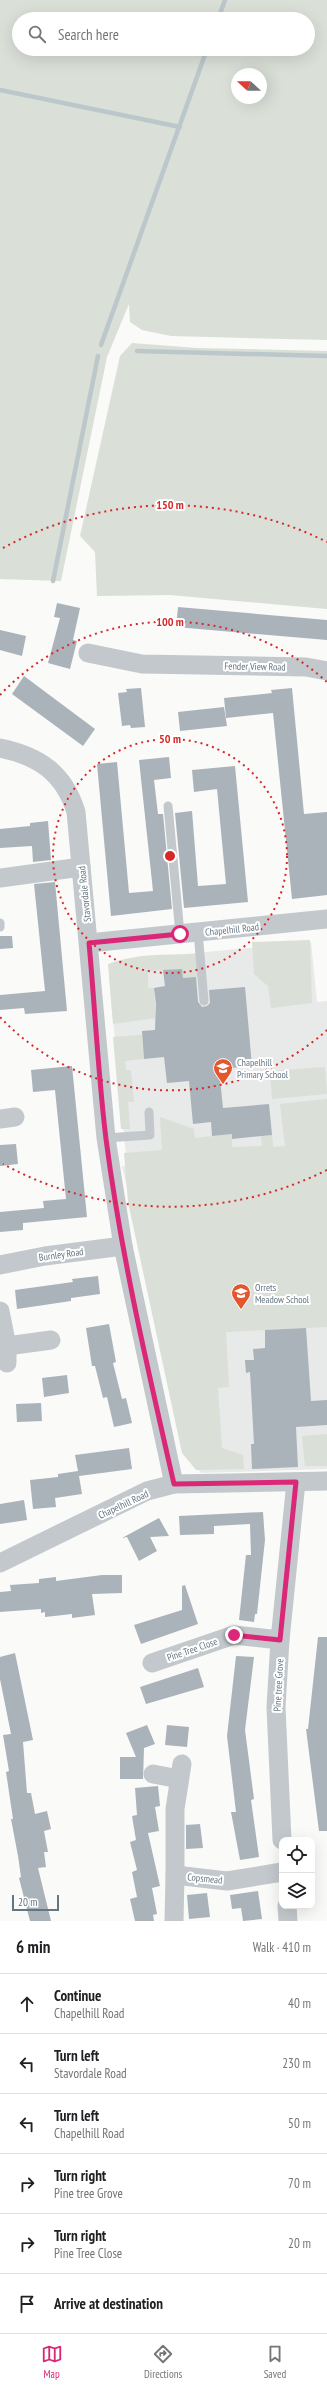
<!DOCTYPE html>
<meta charset="utf-8">
<style>
body{margin:0;font-family:"PT Sans Narrow",sans-serif;background:#f2f2f2;color:#202124}
.controls{position:absolute;right:12px;bottom:12px;display:grid;overflow:hidden;border-radius:8px;box-shadow:0 4px 16px #0002}
.controls button{width:36px;height:36px;display:grid;place-items:center;padding:0;border:0;border-bottom:1px solid #e0e0e0;background:#fff;color:#202124;font:20px sans-serif}
.compass{position:absolute;left:231px;top:68px;width:36px;height:36px;border-radius:50%;background:#fff;box-shadow:0 4px 16px #0002;rotate:291deg}
.scale{position:absolute;left:12px;bottom:10px;width:47px;box-sizing:border-box;padding-left:4px;border:2px solid #657683;border-top:0;font-size:11px;line-height:14px;white-space:nowrap;color:#657683;-webkit-text-stroke:3px #fff;paint-order:stroke}
.stop{position:absolute;width:12px;height:12px;margin:-9px;border:3px solid #db2777;border-radius:50%;background:#fff}
.stop.end{background:#db2777;border-color:#fff;box-shadow:0 1px 4px #0008}
.list{margin:0;padding:0;list-style:none}
h2{display:flex;justify-content:space-between;align-items:center;height:52px;margin:0;padding:0 16px;font-size:17px}
h2 small{font-size:13px;font-weight:400;color:#757577}
.list li{display:grid;grid-template-columns:26px 1fr auto;gap:12px;align-items:center;box-sizing:border-box;height:60px;padding:0 16px;border-top:1px solid #e0e0e0}
.list b{display:block;font-size:15px;white-space:nowrap}
.list p{margin:0;font-size:13px;white-space:nowrap;color:#757577}
.list em{font-size:13px;font-style:normal;color:#757577}
.icon{flex:none;width:22px;height:22px;fill:none;stroke:currentColor;stroke-width:2;stroke-linecap:round;stroke-linejoin:round}
.map{position:relative;flex:none;width:327px;height:1921px;overflow:hidden}
.search{position:absolute;background:#fff;box-shadow:0 4px 16px #0002;left:12px;right:12px;top:12px;height:44px;display:flex;align-items:center;gap:10px;box-sizing:border-box;padding:0 14px;border-radius:22px;color:#757577;font-size:15px}
.sheet{height:412px;background:#fff}
nav{display:flex;justify-content:space-around;align-items:center;box-sizing:border-box;height:56px;border-top:1px solid #e0e0e0;background:#fff;font-size:11px;color:#757577}
nav a{display:grid;justify-items:center;gap:2px}
nav .on{color:#db2777}
.map>svg:first-child{display:block}
.built{fill:#e8e9e9}
.green{fill:#dadfd7;fill-rule:evenodd}
.lines{fill:none;stroke-linecap:round;stroke-linejoin:round}
.stream{stroke:#bbc7cb;stroke-width:4.5}
.building{fill:#aab3b9}
.lane{stroke:#c3c8cc;stroke-width:9}
.street{stroke:#c3c8cc;stroke-width:19}
.route{stroke:#db2777;stroke-width:5}
.ring{fill:none;stroke:#d62828;stroke-width:2;stroke-dasharray:2 4}
.labels{text-anchor:middle;stroke-width:4;stroke-linejoin:round;paint-order:stroke}
.street-label{font-size:10px;fill:#657683;stroke:#fff}
.poi-label{font-size:10px;fill:#657683;stroke:#fff;text-anchor:start}
.centre{fill:#d62828;stroke:#fff;stroke-width:2}
.ring-label{font-size:12px;text-anchor:middle;font-weight:bold;fill:#d62828;stroke:#fff;stroke-width:4;stroke-linejoin:round;paint-order:stroke}
</style>
<div class="map">
<svg width="327" height="1921" viewBox="0 0 327 1921">
<rect width="100%" height="100%" fill="#fafaf8"/>
<!-- built -->
<path class="built" d="M311 942 317 1002 327 1001V1469L201 1473 187 1455 122 1166H127L109 978 123 960Z"/>
<!-- green -->
<g class="green">
<path d="M0 0H327V340L171 336 142 330 130 322 129 304 107 357 61 581 0 579ZM19 19H308V49H19ZM237 74H261V98H237Z"/>
<path d="M132 343 197 348 327 351V609L170 595 97 596 95 552 80 536 120 356Z"/>
<path d="M310 940 312 1003 271 1008 268 986 254 974 252 942Z"/>
<path d="M196 954 198 977 183 978 182 969 148 971V988H154L156 1018 113 1024 108 964C137 953 166 955 196 954Z"/>
<path d="M142 1035 144 1059 125 1061 126 1070H131L134 1102H128L130 1129H121L113 1037Z"/>
<path d="M325 1067 327 1094 272 1099 270 1071Z"/>
<path d="M327 1099V1327L226 1332 229 1387 218 1388 222 1448 243 1455 244 1469 196 1470 182 1453 128 1202 124 1153 162 1150 160 1117 194 1129 195 1138 232 1134V1147L262 1146 261 1136 272 1135 273 1147 285 1146 280 1104Z"/>
<path d="M327 1434V1466H305L302 1436Z"/>
</g>
<g class="lines">
<!-- stream -->
<g class="stream">
<path d="M218 19 225 0"/>
<path d="M0 90 180 127"/>
<path d="M101 345 207 49"/>
<path d="M137 351 327 356"/>
<path d="M53 581 98 356"/>
</g>
</g>
<!-- building -->
<g class="building">
<path d="M57 603 80 608 73 640 77 641 70 669 48 663 60 618 54 617Z"/>
<path d="M178 607 327 620V640L176 627Z"/>
<path d="M0 630 26 636 22 656 0 650Z"/>
<path d="M24 676 95 729 83 746 12 694Z"/>
<path d="M141 688 145 727 131 728 130 725 122 726 118 693 127 692 126 689Z"/>
<path d="M292 688 304 814 327 812V895L292 899 273 713 226 718 224 698 272 693 271 690Z"/>
<path d="M224 707 227 726 180 731 178 712Z"/>
<path d="M169 757 171 778 154 780 158 814H163L172 909 111 916 97 764 117 762 129 893 153 891 139 760Z"/>
<path d="M235 766 248 902 184 908 175 813 192 811 198 886 226 884 217 789 194 792 192 770Z"/>
<path d="M48 821 51 860 33 862 32 846 0 848V829L30 826V823Z"/>
<path d="M55 882 67 1011 25 1014 24 1008 0 1010V995L45 991 34 884Z"/>
<path d="M0 936H12L13 948 0 949Z"/>
<path d="M182 969 183 978 196 977 198 1002 202 1007 207 1006 210 1003 209 990 245 987 252 1066 219 1069 223 1108 269 1104 272 1135 232 1139V1134L212 1136 211 1122 193 1124 189 1081 167 1083 164 1057 144 1059 142 1031 155 1030 156 1004 154 988 165 986 163 970Z"/>
<path d="M72 1066 87 1217 23 1223V1230L0 1232V1212L44 1208 43 1201 66 1199 55 1090 33 1092 31 1070Z"/>
<path d="M16 1144 18 1164 0 1166V1145Z"/>
<path d="M98 1276 100 1294 71 1298V1301L17 1309 15 1290 73 1282 72 1279Z"/>
<path d="M109 1324 116 1362 113 1363 122 1399 126 1398 132 1423 114 1427 107 1397 103 1398 95 1366H92L86 1328Z"/>
<path d="M306 1328 311 1401 327 1400V1425L296 1427 298 1467 252 1469 251 1444H254L250 1372 246 1373 245 1360H254L253 1349 265 1348V1330Z"/>
<path d="M67 1375 69 1393 44 1397 42 1378Z"/>
<path d="M41 1403 42 1421 17 1422 16 1404Z"/>
<path d="M129 1448 132 1469 79 1476 82 1494 55 1498 56 1507 33 1509 30 1480 58 1477V1474L78 1471 75 1455Z"/>
<path d="M24 1500 27 1520 0 1524V1504Z"/>
<path d="M263 1512 265 1540 257 1614H255L254 1622 239 1620 246 1555H251L250 1524 214 1526V1534L180 1535 179 1516Z"/>
<path d="M159 1518 169 1536 150 1537 157 1551 139 1561 127 1537 122 1538Z"/>
<path d="M102 1575H122V1593L92 1594 95 1615 72 1618V1614L45 1617V1612L41 1613V1609L0 1612V1592L11 1591 10 1585 39 1583V1579L56 1577V1581Z"/>
<path d="M185 1585 198 1624 141 1644 134 1625 182 1610V1586Z"/>
<path d="M318 1637H327V1831H319L306 1729H308Z"/>
<path d="M15 1653 33 1740 23 1742 27 1793H31L35 1814 47 1811 51 1829 44 1831 48 1852H44L46 1867 38 1868 51 1921H30L19 1878 21 1877 18 1856 11 1819H13L6 1772 9 1771 3 1735 11 1734 0 1679V1657Z"/>
<path d="M236 1656 254 1657 245 1730 254 1799 251 1800 259 1857 240 1860 231 1812H236L227 1736Z"/>
<path d="M198 1668 204 1687 146 1704 140 1687Z"/>
<path d="M147 1725 155 1744 144 1748 143 1779H120V1757H136L126 1733Z"/>
<path d="M167 1725 189 1727 187 1747 165 1745Z"/>
<path d="M158 1786 160 1806 155 1807 159 1831 148 1833 160 1886 152 1888 157 1914 153 1915 154 1921H135L130 1899 137 1897 132 1872 137 1870 130 1842 136 1840 132 1816 137 1815 135 1788Z"/>
<path d="M200 1824 203 1848 186 1849V1825Z"/>
<path d="M258 1891 262 1919 243 1921 241 1908 232 1909 230 1895Z"/>
<path d="M207 1893 210 1917 189 1919 187 1895Z"/>
</g>
<g class="lines">
<!-- lane -->
<g class="lane">
<path d="M168 806 180 934"/>
<path d="M0 923V927"/>
<path d="M198 932 204 1001"/>
<path d="M106 1138 150 1135 149 1112"/>
</g>
<!-- street -->
<g class="street">
<path d="M88 653 142 664 306 667 327 671"/>
<path d="M0 748C39 756 64 773 76 812L106 1138 123 1246 174 1484"/>
<path d="M0 878 81 867"/>
<path d="M89 943 327 919"/>
<path d="M0 1119 15 1117"/>
<path d="M0 1265 45 1256 123 1246"/>
<path d="M0 1311 7 1346V1363"/>
<path d="M7 1346 51 1340"/>
<path d="M0 1563 147 1491 174 1484 327 1481"/>
<path d="M152 1663 234 1635 280 1640"/>
<path d="M182 1764 175 1809V1875L227 1881 282 1872"/>
<path d="M153 1774 179 1779"/>
<path d="M282 1840 276 1707 280 1640 296 1482"/>
<path d="M287 1906 288 1921"/>
<path d="M174 1921 175 1875"/>
</g>
</g>
<g class="lines">
<!-- route -->
<path class="route" d="M180 934 89 943C95 1008 98 1074 106 1139 121 1255 148 1370 174 1484L296 1482 280 1640 234 1635"/>
</g>
<!-- distance rings -->
<g class="ring">
<circle cx="170" cy="856" r="117"/>
<path d="M327 1030A234 234 0 0 1 0 1017M0 695A234 234 0 0 1 327 682"/>
<path d="M327 1170A351 351 0 0 1 3 1164M3 548A351 351 0 0 1 327 542"/>
</g>
<!-- icons -->
<defs>
<symbol id="school-pin" viewBox="-11 -11 22 30"><path d="M0 17L-7.5 6A9.5 9.5 0 1 1 7.5 6Z" fill="#e4572e" stroke="#fff"/><path d="M0-5L7-2L0 1L-7-2ZM-4 1L0 2.5L4 1V4Q0 6-4 4Z" fill="#fff"/></symbol>
</defs>
<g fill-rule="evenodd">
<use href="#school-pin" x="212" y="1057" width="22" height="30"/>
<use href="#school-pin" x="230" y="1282" width="22" height="30"/>
</g>
<g class="labels">
<!-- street labels -->
<g class="street-label">
<text transform="translate(255 666) rotate(1)" y="4">Fender View Road</text>
<text transform="translate(84 894) rotate(-96)" y="4">Stavordale Road</text>
<text transform="translate(232 929) rotate(-6)" y="4">Chapelhill Road</text>
<text transform="translate(61 1254) rotate(-8)" y="4">Burnley Road</text>
<text transform="translate(123 1504) rotate(-25)" y="4">Chapelhill Road</text>
<text transform="translate(192 1649) rotate(-19)" y="4">Pine Tree Close</text>
<text transform="translate(278 1685) rotate(-87)" y="4">Pine tree Grove</text>
<text transform="translate(205 1878) rotate(6)" y="4">Copsmead</text>
</g>
<!-- poi labels -->
<g class="poi-label">
<text x="237" y="1066">Chapelhill<tspan x="237" dy="12">Primary School</tspan></text>
<text x="255" y="1291">Orrets<tspan x="255" dy="12">Meadow School</tspan></text>
</g>
</g>
<circle cx="170" cy="856" r="6" class="centre"/>
<g class="ring-label">
<text x="170" y="509">150 m</text>
<text x="170" y="626">100 m</text>
<text x="170" y="743">50 m</text>
</g>
</svg>
<div class="controls">
<button><svg class="icon" aria-label="locate" viewBox="0 0 24 24"><circle cx="12" cy="12" r="6"/><path d="M12 2v4M12 18v4M2 12h4M18 12h4"/></svg></button>
<button><svg class="icon" aria-label="layers" viewBox="0 0 24 24"><path d="M12 4l9 5-9 5-9-5zM3 14l9 5 9-5"/></svg></button>
</div>
<svg class="compass" viewBox="-18 -18 36 36"><path d="M0-13l5 13h-10z" fill="#e53935"/><path d="M0 13l5-13h-10z" fill="#757577"/></svg>
<div class="scale">20 m</div>
<div class="stop" style="left:180px;top:934px"></div>
<div class="stop end" style="left:234px;top:1635px"></div>
<div class="search"><svg class="icon" aria-label="search" viewBox="0 0 24 24"><circle cx="10" cy="10" r="6"/><path d="M15 15l6 6"/></svg>Search here</div>
</div>
<section class="sheet">
<h2>6 min<small>Walk · 410 m</small></h2>
<ul class="list">
<li><svg class="icon" aria-label="ahead" viewBox="0 0 24 24"><path d="M12 20V5M6 11l6-6 6 6"/></svg><div><b>Continue</b><p>Chapelhill Road</p></div><em>40 m</em></li>
<li><svg class="icon" aria-label="left" viewBox="0 0 24 24"><path d="M17 20v-9H6M10 6l-5 5 5 5"/></svg><div><b>Turn left</b><p>Stavordale Road</p></div><em>230 m</em></li>
<li><svg class="icon" aria-label="left" viewBox="0 0 24 24"><path d="M17 20v-9H6M10 6l-5 5 5 5"/></svg><div><b>Turn left</b><p>Chapelhill Road</p></div><em>50 m</em></li>
<li><svg class="icon" aria-label="right" viewBox="0 0 24 24"><path d="M7 20v-9h11M14 6l5 5-5 5"/></svg><div><b>Turn right</b><p>Pine tree Grove</p></div><em>70 m</em></li>
<li><svg class="icon" aria-label="right" viewBox="0 0 24 24"><path d="M7 20v-9h11M14 6l5 5-5 5"/></svg><div><b>Turn right</b><p>Pine Tree Close</p></div><em>20 m</em></li>
<li><svg class="icon" aria-label="arrive" viewBox="0 0 24 24"><path d="M6 21V4h12l-3 4 3 4H6"/></svg><div><b>Arrive at destination</b></div></li>
</ul>
</section>
<nav>
<a class="on"><svg class="icon" aria-label="map" viewBox="0 0 24 24"><path d="M3 6l6-2 6 2 6-2v14l-6 2-6-2-6 2zM9 4v14M15 6v14"/></svg>Map</a>
<a><svg class="icon" aria-label="directions" viewBox="0 0 24 24"><path d="M12 3l9 9-9 9-9-9zM9 14v-3h6M13 9l2 2-2 2"/></svg>Directions</a>
<a><svg class="icon" aria-label="saved" viewBox="0 0 24 24"><path d="M7 4h10v16l-5-4-5 4z"/></svg>Saved</a>
</nav>
